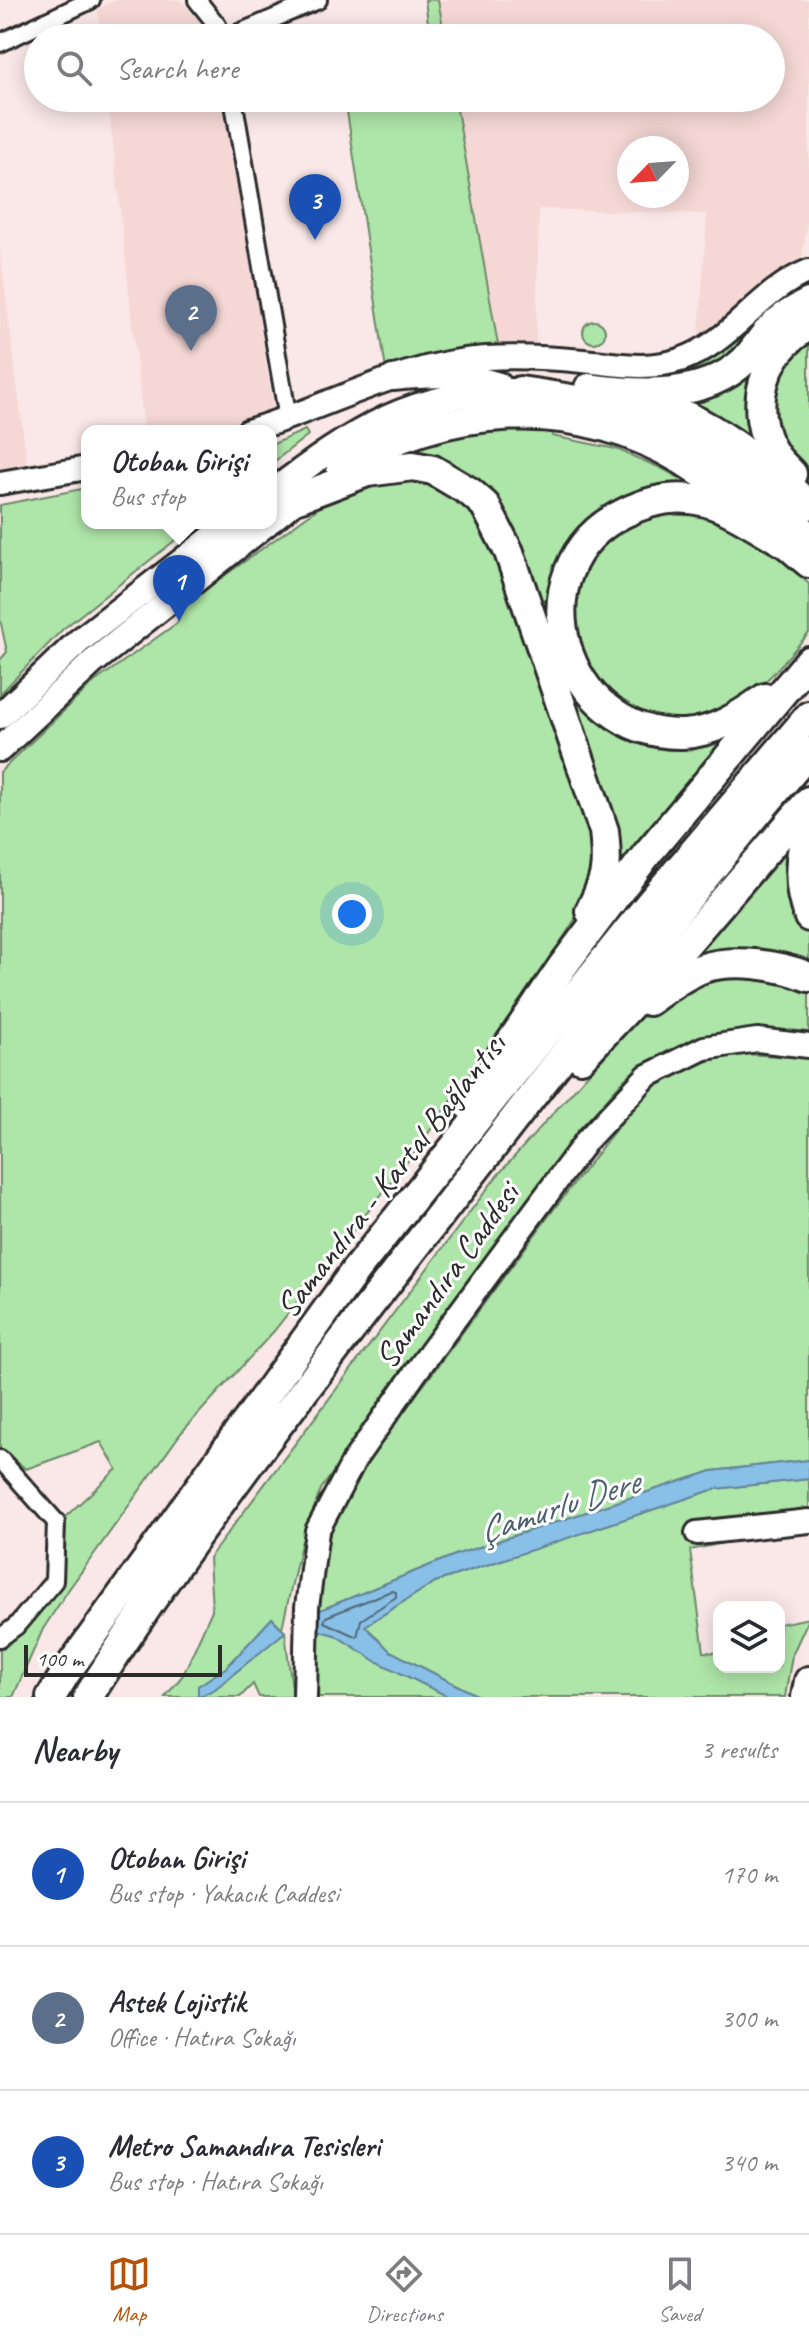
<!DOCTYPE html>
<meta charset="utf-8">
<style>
body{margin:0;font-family:Caveat,sans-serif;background:#f2f2f3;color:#2b2b33}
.controls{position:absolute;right:24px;bottom:24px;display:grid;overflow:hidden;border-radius:16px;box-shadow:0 4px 20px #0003}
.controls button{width:72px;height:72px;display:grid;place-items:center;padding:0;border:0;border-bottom:2px solid #e1e1e2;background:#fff;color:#2b2b33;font:40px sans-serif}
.compass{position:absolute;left:617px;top:136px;width:72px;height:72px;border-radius:50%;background:#fff;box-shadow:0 4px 20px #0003;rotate:245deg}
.scale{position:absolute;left:24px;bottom:20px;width:198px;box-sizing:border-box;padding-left:8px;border:4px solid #2b2b2b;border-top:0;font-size:22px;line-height:28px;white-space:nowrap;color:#2b2b2b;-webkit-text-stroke:6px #fff;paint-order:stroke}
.you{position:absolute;left:352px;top:914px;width:28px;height:28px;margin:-20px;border:6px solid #fff;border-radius:50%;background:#1a73e8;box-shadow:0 0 0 12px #1a73e833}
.badge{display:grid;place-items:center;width:52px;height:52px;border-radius:50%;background:#b45309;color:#fff;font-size:26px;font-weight:700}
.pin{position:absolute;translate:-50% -66px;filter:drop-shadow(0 2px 4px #0008)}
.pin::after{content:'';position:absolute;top:42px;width:28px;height:24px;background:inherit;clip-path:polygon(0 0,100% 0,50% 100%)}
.popup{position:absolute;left:81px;top:425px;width:196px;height:104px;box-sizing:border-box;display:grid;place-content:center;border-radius:16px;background:#fff;filter:drop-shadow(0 2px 6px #0005);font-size:26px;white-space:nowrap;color:#7c7c81}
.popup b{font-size:30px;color:#2b2b33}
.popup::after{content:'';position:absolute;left:50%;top:100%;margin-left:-16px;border:16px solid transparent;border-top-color:#fff}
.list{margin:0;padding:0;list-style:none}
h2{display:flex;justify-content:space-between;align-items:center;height:104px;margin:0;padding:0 32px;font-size:34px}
h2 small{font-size:26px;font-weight:400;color:#7c7c81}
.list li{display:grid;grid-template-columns:52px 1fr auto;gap:24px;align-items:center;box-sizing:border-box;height:144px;padding:0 32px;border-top:2px solid #e1e1e2}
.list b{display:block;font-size:30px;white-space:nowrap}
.list p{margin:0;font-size:26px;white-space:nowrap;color:#7c7c81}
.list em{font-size:26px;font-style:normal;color:#7c7c81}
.icon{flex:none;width:44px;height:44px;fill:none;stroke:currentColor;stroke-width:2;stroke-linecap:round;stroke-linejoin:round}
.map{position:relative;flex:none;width:809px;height:1697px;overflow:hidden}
.search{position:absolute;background:#fff;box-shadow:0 4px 20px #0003;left:24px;right:24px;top:24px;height:88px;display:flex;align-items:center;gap:20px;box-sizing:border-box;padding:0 28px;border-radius:44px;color:#7c7c81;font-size:30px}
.sheet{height:536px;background:#fff}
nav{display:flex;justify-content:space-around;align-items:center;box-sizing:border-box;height:112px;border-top:2px solid #e1e1e2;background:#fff;font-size:22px;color:#7c7c81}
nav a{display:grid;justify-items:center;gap:4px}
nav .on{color:#b45309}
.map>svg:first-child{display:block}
.built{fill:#f5d8d6;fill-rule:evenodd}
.green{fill:#aee5a8;stroke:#6c886a;stroke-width:2}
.water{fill:#89c0e7;stroke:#63849c;stroke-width:2}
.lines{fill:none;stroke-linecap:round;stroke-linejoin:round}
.shore{stroke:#516776;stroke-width:2}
.street-casing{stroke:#2b2b2b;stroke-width:22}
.secondary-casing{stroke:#2b2b2b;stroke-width:28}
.primary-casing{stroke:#2b2b2b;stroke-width:30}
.highway-casing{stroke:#2b2b2b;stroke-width:34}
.street{stroke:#fff;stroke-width:16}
.secondary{stroke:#fff;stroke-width:22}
.primary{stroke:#fff;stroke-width:24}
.highway{stroke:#fff;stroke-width:28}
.labels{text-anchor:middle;stroke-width:6;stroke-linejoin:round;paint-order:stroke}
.street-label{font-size:34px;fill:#2b2b2b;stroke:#fff}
.water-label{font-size:36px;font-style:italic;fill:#4c5f6d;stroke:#fff}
</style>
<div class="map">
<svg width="809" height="1697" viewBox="0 0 809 1697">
<rect width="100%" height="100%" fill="#f9e8e7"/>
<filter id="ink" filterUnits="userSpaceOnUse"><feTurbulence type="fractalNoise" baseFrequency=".0125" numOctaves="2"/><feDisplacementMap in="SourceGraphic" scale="16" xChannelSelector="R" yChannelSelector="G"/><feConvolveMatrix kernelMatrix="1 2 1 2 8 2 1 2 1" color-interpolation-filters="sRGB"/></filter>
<g filter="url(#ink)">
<!-- built -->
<g class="built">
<path d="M115 0H179L206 22 211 38H101L98 9Z"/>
<path d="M438 0H809V206L802 258 699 336 707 214 539 209 536 343 498 345 455 98H771V38H445ZM629 148H677V196H629Z"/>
<path d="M108 98H224L274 413 198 431H144Z"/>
<path d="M0 250 27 464 0 469Z"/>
</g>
<!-- green -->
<g class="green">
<path d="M425 0H438L445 38H430Z"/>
<path d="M345 98H455L498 345 386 370Z"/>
<path d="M809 279V293L717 373 651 386 652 377 676 374 710 360 732 344 771 302Z"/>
<circle cx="594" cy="332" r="11"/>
<path d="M809 339V481L784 453 770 409 778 372Z"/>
<path d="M762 356 763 453 671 403Z"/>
<path d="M305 430 308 435 271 464V445Z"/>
<path d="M494 430 553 431 552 436 616 449 663 469 714 497 603 521 553 640 501 509 395 457 429 442Z"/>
<path d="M406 474 453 490 488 528 583 789 596 863 581 910 558 946 418 1148 274 1331 181 1433 69 1589 43 1629 13 1697H0V1645L61 1581 64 1518 117 1469 101 1442 26 1469 0 1448V772L93 683 177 623 184 605 350 485Z"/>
<path d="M87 488V523H197L63 629 0 694V660L7 652 0 619V505Z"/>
<path d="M667 512C683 512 701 511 717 517 753 530 782 560 809 584V633L774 673 742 703 689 723 659 722 619 706 576 652 575 589 587 564 605 543 623 529 647 517Z"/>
<path d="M566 679C593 718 629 747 679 747 694 747 709 742 723 740L614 881 618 842 608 798Z"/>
<path d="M791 840 809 932V968H683Z"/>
<path d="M739 972 809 988V1032C739 1024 691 1032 632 1073 618 1083 606 1101 594 1114L321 1489 301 1544 282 1628 272 1618 227 1667 198 1686V1697H165L183 1675 212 1610 209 1558 497 1176 622 1036 665 994Z"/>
<path d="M743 1054 809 1058V1460L712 1471 455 1555 318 1611 323 1550 332 1522 360 1471 551 1213 633 1107 652 1089 678 1073 703 1062Z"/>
<path d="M809 1479V1528H798L690 1550 704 1652 719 1653V1667H779V1624L809 1618 792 1655 785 1697H480L390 1651 365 1626 435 1582 715 1489Z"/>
<path d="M309 1628 335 1635 376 1661 449 1697H313Z"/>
<path d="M285 1632 293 1697H259L253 1684 240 1697H199L215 1689Z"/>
</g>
<!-- water -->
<g class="water">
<path d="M809 1460V1479L715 1489 435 1582 365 1626 390 1651 480 1697H449L376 1661 335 1635 309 1628 318 1611 455 1555 712 1471Z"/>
<path d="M272 1618 285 1632 215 1689 198 1697V1686L227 1667Z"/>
</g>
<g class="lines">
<!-- shore -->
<path class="shore" d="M391 1591 396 1592V1597L361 1620 357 1637 324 1622 326 1617Z"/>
<defs>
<g id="street">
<path d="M197 0 217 25 223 38"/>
<path d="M227 38 318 0"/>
<path d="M0 43 91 0"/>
<path d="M233 98 288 419"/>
<path d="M0 1459 56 1522 54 1581 16 1626 0 1638"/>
</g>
<g id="secondary">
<path d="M248 431C327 408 402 363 486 358 518 356 552 358 583 361 619 364 644 371 680 360 733 342 757 292 809 271"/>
<path d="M0 483 87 468"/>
<path d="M697 1533 809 1521"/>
<path d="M305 1697 307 1607 317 1531 355 1459 418 1369 587 1140 647 1076 704 1048 757 1040 809 1046"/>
</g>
<g id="primary">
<path d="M393 378C433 374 460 373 499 385"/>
<path d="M271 493C353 431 413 390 520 391"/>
<path d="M271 520 298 498"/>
<path d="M0 716 79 641 231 523"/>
<path d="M0 749 93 662 267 523"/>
</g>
<g id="highway">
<path d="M589 388C641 395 703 399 744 361 753 352 759 341 768 331 779 319 794 310 809 303"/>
<path d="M520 391C578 399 640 409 690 440 733 466 770 504 809 536"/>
<path d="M644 400C711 419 758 460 809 505"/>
<path d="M341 468C446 404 574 395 682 460 729 489 767 528 809 563"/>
<path d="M792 474C787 468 779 462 775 455 745 411 763 350 809 326"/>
<path d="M298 498 367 472 413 466 433 470 470 492 485 505 509 552 604 831C608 868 607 877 590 911"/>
<path d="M765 698C741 715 714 733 683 734 562 737 512 568 624 513 650 500 678 494 706 502 735 510 761 530 787 544"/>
<path d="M809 827C798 853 797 890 809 917"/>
<path d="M649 1001C666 988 684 975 703 968 734 958 780 965 809 977"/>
<path d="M581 1058 661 973 809 801"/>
<path d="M468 1105 562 967 647 854 809 661"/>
<path d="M51 1697 67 1671 355 1271 650 903 809 716"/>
<path d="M88 1697C192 1532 313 1378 433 1224 556 1065 678 905 809 752"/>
<path d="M806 1697 809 1681"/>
</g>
</defs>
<!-- street casing -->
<use href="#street" class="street-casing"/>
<!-- secondary casing -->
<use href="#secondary" class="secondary-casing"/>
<!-- primary casing -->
<use href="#primary" class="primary-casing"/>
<!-- highway casing -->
<use href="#highway" class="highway-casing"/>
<!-- street -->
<use href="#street" class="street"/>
<!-- secondary -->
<use href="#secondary" class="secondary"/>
<!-- primary -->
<use href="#primary" class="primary"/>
<!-- highway -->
<use href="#highway" class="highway"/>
</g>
</g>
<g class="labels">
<!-- street labels -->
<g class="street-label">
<text transform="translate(390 1175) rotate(-52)" y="12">Samandıra - Kartal Bağlantısı</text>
<text transform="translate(446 1275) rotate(-54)" y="12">Samandıra Caddesi</text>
</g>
<!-- water labels -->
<g class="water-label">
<text transform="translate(558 1505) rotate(-18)" y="13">Çamurlu Dere</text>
</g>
</g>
</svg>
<div class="controls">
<button><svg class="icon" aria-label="layers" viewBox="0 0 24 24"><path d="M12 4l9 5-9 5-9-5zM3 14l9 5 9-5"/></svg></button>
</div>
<svg class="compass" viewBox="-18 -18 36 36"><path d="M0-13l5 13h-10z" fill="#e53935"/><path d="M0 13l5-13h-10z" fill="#7c7c81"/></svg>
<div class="scale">100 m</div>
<div class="you"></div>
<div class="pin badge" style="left:179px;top:621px;background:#1a4fb4">1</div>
<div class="popup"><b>Otoban Girişi</b>Bus stop</div>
<div class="pin badge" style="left:191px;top:351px;background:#5c6f8a">2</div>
<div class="pin badge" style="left:315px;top:240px;background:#1a4fb4">3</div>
<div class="search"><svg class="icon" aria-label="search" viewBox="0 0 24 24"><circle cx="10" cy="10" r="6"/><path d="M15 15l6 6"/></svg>Search here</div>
</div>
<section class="sheet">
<h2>Nearby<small>3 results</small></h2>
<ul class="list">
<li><span class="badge" style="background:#1a4fb4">1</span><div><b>Otoban Girişi</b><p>Bus stop · Yakacık Caddesi</p></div><em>170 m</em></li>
<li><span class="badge" style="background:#5c6f8a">2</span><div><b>Astek Lojistik</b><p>Office · Hatıra Sokağı</p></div><em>300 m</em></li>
<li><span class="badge" style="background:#1a4fb4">3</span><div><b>Metro Samandıra Tesisleri</b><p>Bus stop · Hatıra Sokağı</p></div><em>340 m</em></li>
</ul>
</section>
<nav>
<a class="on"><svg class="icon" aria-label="map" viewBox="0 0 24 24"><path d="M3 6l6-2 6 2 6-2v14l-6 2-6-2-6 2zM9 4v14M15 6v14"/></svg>Map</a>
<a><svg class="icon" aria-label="directions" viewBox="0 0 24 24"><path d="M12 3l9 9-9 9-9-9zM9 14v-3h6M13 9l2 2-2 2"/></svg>Directions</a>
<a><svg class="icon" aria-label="saved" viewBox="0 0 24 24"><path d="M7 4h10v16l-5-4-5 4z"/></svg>Saved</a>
</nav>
